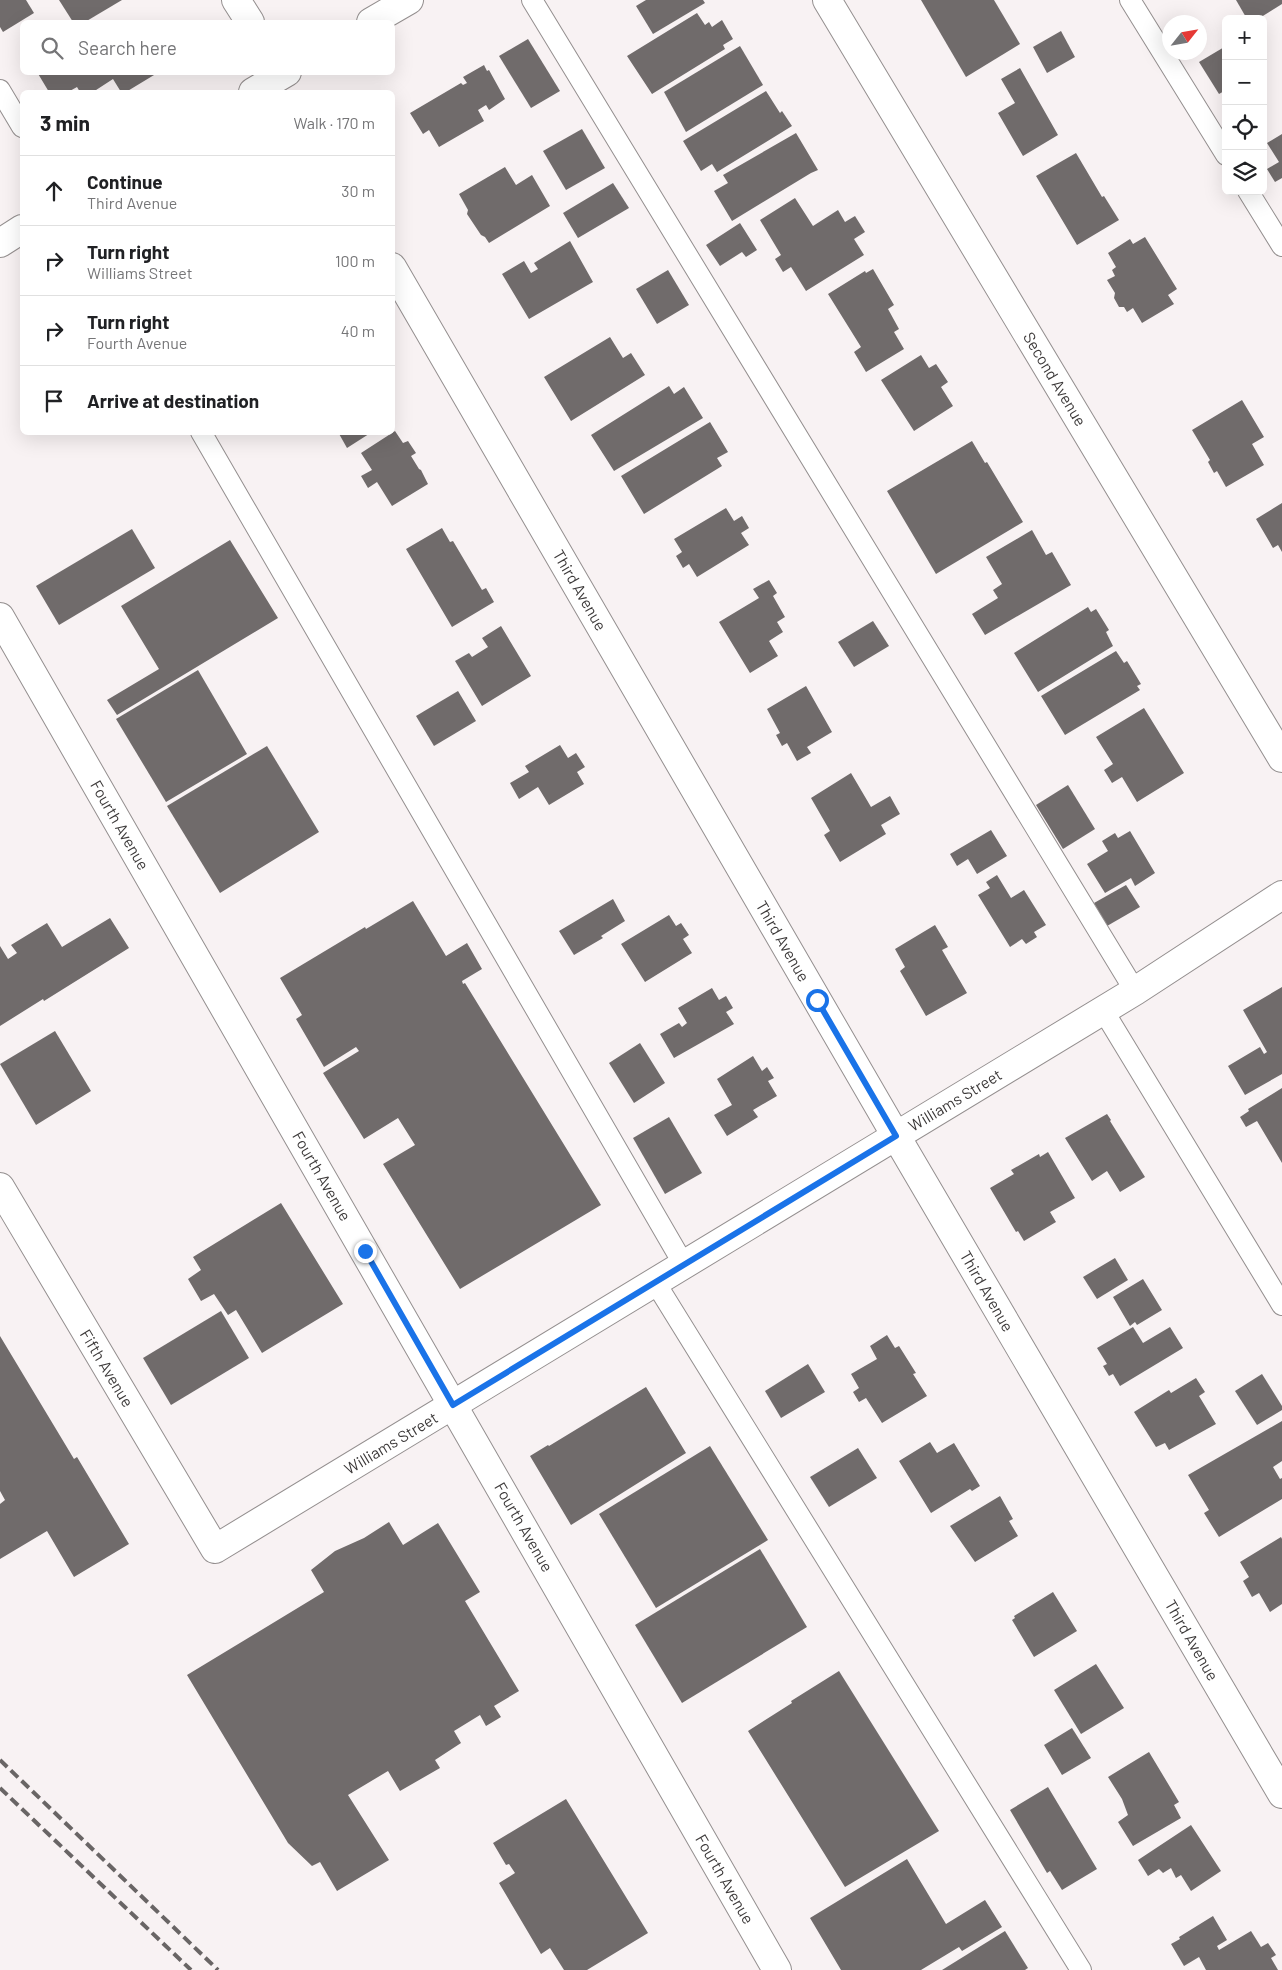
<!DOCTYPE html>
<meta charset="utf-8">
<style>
body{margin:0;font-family:Barlow,sans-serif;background:#f6f6f6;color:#202124}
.controls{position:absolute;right:15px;top:15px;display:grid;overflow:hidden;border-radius:8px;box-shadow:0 5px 20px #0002}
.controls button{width:45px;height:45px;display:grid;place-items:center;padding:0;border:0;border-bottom:1px solid #e0e0e0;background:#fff;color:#202124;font:25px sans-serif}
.compass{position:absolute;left:1162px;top:15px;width:45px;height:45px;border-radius:50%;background:#fff;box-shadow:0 5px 20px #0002;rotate:59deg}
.stop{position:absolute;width:15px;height:15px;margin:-11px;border:4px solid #1a73e8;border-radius:50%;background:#fff}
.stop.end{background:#1a73e8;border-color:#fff;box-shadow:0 1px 5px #0008}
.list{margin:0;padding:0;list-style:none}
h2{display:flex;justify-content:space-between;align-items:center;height:65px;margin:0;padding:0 20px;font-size:21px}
h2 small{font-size:16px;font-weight:400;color:#757577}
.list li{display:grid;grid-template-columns:32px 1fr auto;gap:15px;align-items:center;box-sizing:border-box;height:70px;padding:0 20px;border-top:1px solid #e0e0e0}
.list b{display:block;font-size:19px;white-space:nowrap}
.list p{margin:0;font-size:16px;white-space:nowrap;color:#757577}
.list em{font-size:16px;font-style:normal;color:#757577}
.icon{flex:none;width:28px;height:28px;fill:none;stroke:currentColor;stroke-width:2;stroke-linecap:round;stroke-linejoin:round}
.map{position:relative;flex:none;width:1282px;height:1970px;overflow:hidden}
.search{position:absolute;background:#fff;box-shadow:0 5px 20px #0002;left:20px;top:20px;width:375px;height:55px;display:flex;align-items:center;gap:12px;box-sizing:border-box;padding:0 18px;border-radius:8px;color:#757577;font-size:19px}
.panel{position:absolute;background:#fff;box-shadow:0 5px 20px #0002;left:20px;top:90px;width:375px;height:345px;border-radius:8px}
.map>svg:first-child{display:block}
.building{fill:#706b6b}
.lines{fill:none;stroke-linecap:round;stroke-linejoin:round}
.lane-casing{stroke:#948f8f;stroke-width:22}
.street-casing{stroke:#948f8f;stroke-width:30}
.lane{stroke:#fff;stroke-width:20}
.street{stroke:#fff;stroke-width:28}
.rail{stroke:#696565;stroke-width:4;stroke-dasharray:10 5;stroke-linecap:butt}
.route{stroke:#1a73e8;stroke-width:6}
.labels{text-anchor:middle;stroke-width:5;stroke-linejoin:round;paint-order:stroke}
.street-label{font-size:16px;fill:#3d3a3a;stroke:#fff}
</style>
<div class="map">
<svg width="1282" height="1970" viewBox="0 0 1282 1970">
<rect width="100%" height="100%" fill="#f8f2f3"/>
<!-- building -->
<g class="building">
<path d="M0 0H26L34 13 3 32 0 27Z"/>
<path d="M59 0H122L85 22H73Z"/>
<path d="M646 0H703L705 3 653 34 636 6Z"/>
<path d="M921 0H994L1020 44 966 77Z"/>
<path d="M1236 0H1282V4L1258 19H1247Z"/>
<path d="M697 13 705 25 709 22 712 27 722 20 733 39 723 45 725 49 652 94 627 56Z"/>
<path d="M1061 31 1075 57 1047 73 1033 47Z"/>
<path d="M528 39 560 91 531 108 499 56Z"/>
<path d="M740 46 763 85 686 132 664 92Z"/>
<path d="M1226 46V90L1219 94 1199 62Z"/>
<path d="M484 65 487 71 489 70 505 99 489 110 486 105 478 110 484 121 439 147 429 130 423 134 410 113 461 83 463 85 467 83 463 77Z"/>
<path d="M1020 68 1058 135 1023 156 998 113 1015 103 1001 79Z"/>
<path d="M37 72H159L126 92H121L113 79 93 92H80L77 87 68 92H49Z"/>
<path d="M766 91 780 113 782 111 792 126 717 172 712 164 701 171 683 141Z"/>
<path d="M582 129 605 168 566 190 543 151Z"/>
<path d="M796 133 818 170 811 173 732 221 714 191 728 183 723 175Z"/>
<path d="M1282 134V178L1275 182 1267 169 1279 162 1267 143Z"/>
<path d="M1076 153 1102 197 1104 196 1119 220 1077 245 1036 176Z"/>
<path d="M505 167 516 185 532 175 550 206 489 243 485 237 481 235 467 214 468 210 459 194Z"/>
<path d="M613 183 629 208 578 238 563 213Z"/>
<path d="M795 198 813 226 838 210 845 222 855 216 865 232 854 239 864 255 806 291 791 267 783 272 775 259 781 255 760 220Z"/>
<path d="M740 223 757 250 746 257 742 252 720 266 706 245Z"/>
<path d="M1145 237 1177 289 1168 295 1174 304 1142 323 1133 308 1127 312 1124 307H1119L1114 298 1115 293 1107 280 1115 276 1112 270 1116 267 1108 253 1130 239 1133 244Z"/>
<path d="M570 241 593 282 529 319 502 274 524 261 531 273 538 269 534 263Z"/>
<path d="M873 269 894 305 888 309 899 329 894 332 904 349 866 372 854 352 861 347 828 294 865 271 866 273Z"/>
<path d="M668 270 689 305 657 324 636 289Z"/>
<path d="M610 337 623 358 631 353 645 375 571 421 544 377Z"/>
<path d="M921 355 929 368 936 364 948 382 941 387 953 406 914 431 881 380Z"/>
<path d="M669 386 674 394 684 387 703 418 614 471 591 435Z"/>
<path d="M1242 400 1264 437 1252 444 1264 465 1226 487 1217 471 1214 473 1208 462 1210 460 1192 430Z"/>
<path d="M710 422 728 452 717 458 722 466 644 514 621 476Z"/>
<path d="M395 431 403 443 408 441 416 453 411 456 419 469 421 470 428 484 392 506 377 482 368 488 361 476 372 470 361 453Z"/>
<path d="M338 432H372L347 448Z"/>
<path d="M972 441 985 463 987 462 1023 522 936 574 887 491Z"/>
<path d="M1282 503V552L1278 545 1273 548 1256 519Z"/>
<path d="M726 508 734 521 742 516 749 528 741 533 749 545 697 577 689 564 683 568 676 556 682 552 674 539Z"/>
<path d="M442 528 450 542 453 541 482 590 486 588 494 602 452 627 406 549Z"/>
<path d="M132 529 155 568 59 625 36 586Z"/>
<path d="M1032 530 1046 555 1052 552 1071 585 985 635 972 614 998 598 993 590 1002 584 986 557Z"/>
<path d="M230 540 278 618 117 715 107 700 159 669 121 606Z"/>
<path d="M769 580 777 593 773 596 785 617 777 622 783 632 769 641 778 656 750 673 719 622 759 598 753 589Z"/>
<path d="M1088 607 1091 612 1096 609 1109 630 1106 632 1113 646 1038 692 1014 653Z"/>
<path d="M873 621 889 646 854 667 838 642Z"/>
<path d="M501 626 531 676 482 706 455 661 469 653 472 657 488 647 482 638Z"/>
<path d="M1116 651 1124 663 1127 661 1141 684 1137 686 1140 690 1065 735 1041 696Z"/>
<path d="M198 670 247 754 166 802 116 719Z"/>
<path d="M806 686 832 732 807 747 811 753 797 761 787 743 782 746 776 735 780 733 767 709Z"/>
<path d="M458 691 476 721 434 746 416 716Z"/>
<path d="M1144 708 1184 773 1137 802 1122 777 1112 783 1104 770 1113 764 1096 737Z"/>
<path d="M560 745 568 758 576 753 585 767 577 772 584 784 549 805 538 787 519 799 510 783 529 772 525 766Z"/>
<path d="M267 746 319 832 220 893 167 806Z"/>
<path d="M851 773 871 807 890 796 900 814 881 825 886 834 840 862 824 835 830 831 811 798Z"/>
<path d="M1068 785 1095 829 1063 849 1036 805Z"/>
<path d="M991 830 1007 856 977 874 968 859 957 866 950 854Z"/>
<path d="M1130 831 1155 873 1135 886 1131 878 1105 893 1087 864 1108 851 1102 841 1115 833 1118 838Z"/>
<path d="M997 875 1011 898 1024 890 1046 925 1034 932 1037 937 1026 944 1022 939 1010 947 978 895 990 888 986 882Z"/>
<path d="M1126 885 1140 907 1107 926 1094 903Z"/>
<path d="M613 899 625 921 601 936 603 938 574 955 559 931Z"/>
<path d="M413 901 446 956 467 943 482 969 462 981 463 984 465 983 601 1205 460 1289 383 1164 415 1145 398 1118 364 1139 323 1073 359 1051 356 1047 324 1067 296 1019 302 1015 280 978 365 927 366 929Z"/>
<path d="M669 915 676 926 681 923 689 935 683 939 692 953 645 982 621 944Z"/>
<path d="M110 918 129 948 44 1001 43 999 0 1026V946L8 959 17 953 11 945 47 923 62 947Z"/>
<path d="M935 925 948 947 942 950 967 993 926 1016 900 971 905 967 895 949Z"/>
<path d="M1282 987V1074L1245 1095 1228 1066 1260 1047 1264 1054 1267 1052 1243 1010Z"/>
<path d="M712 988 719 1000 726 996 733 1008 726 1012 734 1024 674 1058 660 1034 679 1023 682 1027 687 1023 678 1008Z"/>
<path d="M55 1031 91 1091 36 1125 0 1064Z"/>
<path d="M640 1043 665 1083 634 1103 609 1063Z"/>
<path d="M753 1056 762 1071 767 1067 774 1078 768 1081 777 1096 753 1110 758 1117 727 1136 714 1115 732 1105 717 1079Z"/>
<path d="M1282 1088V1163L1257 1121 1246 1127 1240 1117 1249 1111 1248 1109Z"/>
<path d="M1107 1114 1111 1120 1110 1121 1145 1177 1120 1192 1107 1171 1092 1181 1065 1138Z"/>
<path d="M669 1117 702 1173 665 1194 633 1138Z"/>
<path d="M1048 1152 1075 1198 1050 1212 1056 1222 1024 1241 1018 1231 1016 1232 990 1188 1014 1174 1011 1170 1039 1154 1040 1157Z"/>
<path d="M281 1203 343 1304 262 1353 236 1310 228 1315 214 1294 201 1301 188 1279 201 1270 193 1257Z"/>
<path d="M1115 1258 1128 1280 1097 1299 1083 1277Z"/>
<path d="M1143 1279 1162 1310 1137 1325 1135 1322 1130 1326 1113 1297Z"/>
<path d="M221 1311 249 1358 171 1405 143 1358Z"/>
<path d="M1133 1327 1143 1343 1170 1327 1183 1348 1120 1386 1113 1374 1109 1376 1103 1366 1107 1364 1097 1348Z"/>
<path d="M887 1335 895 1348 899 1346 916 1373 913 1374 927 1396 882 1423 866 1398 859 1402 853 1392 859 1388 851 1374 877 1359 870 1346Z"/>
<path d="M0 1336 74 1459 77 1457 129 1544 74 1577 47 1531 0 1559V1504L5 1500 0 1491Z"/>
<path d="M808 1364 825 1392 781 1418 765 1391Z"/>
<path d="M1262 1374 1282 1406V1410L1257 1425 1235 1391Z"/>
<path d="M1196 1378 1205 1392 1199 1396 1216 1424 1169 1450 1165 1443 1156 1447 1134 1412 1169 1390 1171 1393Z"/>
<path d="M646 1387 686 1453 571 1525 530 1456 548 1445 549 1446Z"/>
<path d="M1282 1421V1461L1273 1467 1280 1479 1282 1478V1499L1219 1537 1204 1513 1209 1510 1188 1475Z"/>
<path d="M930 1442 937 1453 954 1443 980 1486 972 1491 970 1489 931 1513 899 1461Z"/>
<path d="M710 1446 768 1540 656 1608 599 1514Z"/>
<path d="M858 1448 877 1478 829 1507 810 1477Z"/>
<path d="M1000 1496 1013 1519 1009 1521 1018 1536 975 1562 950 1526Z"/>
<path d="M389 1522 403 1545 438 1523 480 1592 465 1601 519 1691 494 1706 501 1717 486 1726 480 1715 454 1731 461 1743 435 1760 440 1768 400 1791 388 1771 348 1795 389 1860 337 1891 320 1862 312 1866 288 1843 187 1675 324 1592 311 1570 335 1551 364 1538Z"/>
<path d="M1281 1537 1282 1539V1604L1270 1612 1259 1593 1252 1597 1243 1581 1249 1577 1240 1562Z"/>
<path d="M760 1549 807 1627 682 1703 635 1625Z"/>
<path d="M1053 1592 1077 1631 1034 1657 1012 1620 1015 1618 1014 1616Z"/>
<path d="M1096 1664 1124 1708 1081 1734 1054 1690Z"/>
<path d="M839 1671 939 1831 845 1887 748 1731 792 1703 791 1701Z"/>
<path d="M1072 1728 1091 1758 1062 1775 1044 1745Z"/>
<path d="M1149 1752 1179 1802 1174 1805 1181 1818 1133 1846 1118 1822 1128 1815 1122 1799 1108 1777Z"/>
<path d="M1048 1787 1097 1869 1062 1890 1050 1871 1047 1873 1010 1810Z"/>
<path d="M566 1799 648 1933 587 1970H564L550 1948 541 1954 499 1883 515 1873 509 1864 506 1865 493 1843Z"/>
<path d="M1191 1825 1221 1871 1191 1891 1181 1875 1176 1878 1171 1868 1163 1873 1159 1869 1148 1876 1138 1860Z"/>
<path d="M907 1859 946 1924 985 1900 1002 1927 962 1951 959 1947 921 1970H841L810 1918Z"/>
<path d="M1213 1916 1227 1940 1217 1946 1219 1950 1251 1931 1261 1947 1268 1943 1276 1955 1271 1958 1278 1970H1206L1199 1957 1184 1966 1171 1944 1180 1939 1179 1937Z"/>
<path d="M1005 1931 1028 1968 1025 1970H942Z"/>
</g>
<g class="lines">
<defs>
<g id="lane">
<path d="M532 0 1135 991"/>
<path d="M1130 0 1226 155"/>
<path d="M0 90 22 127"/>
<path d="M1248 191 1282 246"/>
<path d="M201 432 684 1265"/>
<path d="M1103 1010 1282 1305"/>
<path d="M655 1282 1081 1970"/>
</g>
<g id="street">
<path d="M236 0 250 22"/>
<path d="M827 0 1282 758"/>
<path d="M371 22 409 0"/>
<path d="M253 92 287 72"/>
<path d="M0 243 22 229"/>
<path d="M392 267 896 1136 1282 1794"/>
<path d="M0 617 777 1970"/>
<path d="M0 1187 215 1549 1135 991 1282 895"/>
</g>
</defs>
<!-- lane casing -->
<use href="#lane" class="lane-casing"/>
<!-- street casing -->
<use href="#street" class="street-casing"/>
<!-- lane -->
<use href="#lane" class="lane"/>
<!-- street -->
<use href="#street" class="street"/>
<!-- rail -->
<g class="rail">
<path d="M0 1760 218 1970"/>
<path d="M0 1788 191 1970"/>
</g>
</g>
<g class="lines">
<!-- route -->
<path class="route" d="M365 1251 453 1405 896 1136 817 1000"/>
</g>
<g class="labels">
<!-- street labels -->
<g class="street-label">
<text transform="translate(1055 379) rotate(59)" y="6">Second Avenue</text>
<text transform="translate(580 590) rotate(60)" y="6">Third Avenue</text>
<text transform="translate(120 825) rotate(60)" y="6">Fourth Avenue</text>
<text transform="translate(783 941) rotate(60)" y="6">Third Avenue</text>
<text transform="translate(955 1100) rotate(-31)" y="6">Williams Street</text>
<text transform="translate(322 1176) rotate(60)" y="6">Fourth Avenue</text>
<text transform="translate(987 1291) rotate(60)" y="6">Third Avenue</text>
<text transform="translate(107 1368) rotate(59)" y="6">Fifth Avenue</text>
<text transform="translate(391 1443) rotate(-31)" y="6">Williams Street</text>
<text transform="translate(524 1527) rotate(60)" y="6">Fourth Avenue</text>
<text transform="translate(1192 1640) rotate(60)" y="6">Third Avenue</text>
<text transform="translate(725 1879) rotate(60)" y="6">Fourth Avenue</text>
</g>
</g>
</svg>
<div class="controls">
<button>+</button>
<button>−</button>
<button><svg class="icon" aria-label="locate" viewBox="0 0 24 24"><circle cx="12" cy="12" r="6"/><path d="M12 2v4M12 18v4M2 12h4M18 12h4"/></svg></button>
<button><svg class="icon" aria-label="layers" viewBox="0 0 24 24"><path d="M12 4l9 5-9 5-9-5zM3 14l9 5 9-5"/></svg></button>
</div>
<svg class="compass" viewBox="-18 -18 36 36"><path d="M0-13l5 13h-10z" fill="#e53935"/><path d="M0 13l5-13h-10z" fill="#757577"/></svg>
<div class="stop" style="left:817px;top:1000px"></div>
<div class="stop end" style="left:365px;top:1251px"></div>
<div class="search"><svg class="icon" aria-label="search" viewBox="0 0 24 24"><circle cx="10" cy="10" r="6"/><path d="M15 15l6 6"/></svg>Search here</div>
<section class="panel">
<h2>3 min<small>Walk · 170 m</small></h2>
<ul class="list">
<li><svg class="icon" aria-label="ahead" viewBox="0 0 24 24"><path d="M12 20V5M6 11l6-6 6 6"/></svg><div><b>Continue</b><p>Third Avenue</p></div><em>30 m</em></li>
<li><svg class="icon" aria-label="right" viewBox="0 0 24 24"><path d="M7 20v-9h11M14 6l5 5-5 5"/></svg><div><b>Turn right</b><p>Williams Street</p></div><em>100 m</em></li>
<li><svg class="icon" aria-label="right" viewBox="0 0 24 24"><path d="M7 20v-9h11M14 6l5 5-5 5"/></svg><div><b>Turn right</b><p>Fourth Avenue</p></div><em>40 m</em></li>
<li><svg class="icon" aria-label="arrive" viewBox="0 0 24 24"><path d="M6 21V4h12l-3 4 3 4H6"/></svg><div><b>Arrive at destination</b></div></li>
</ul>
</section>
</div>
